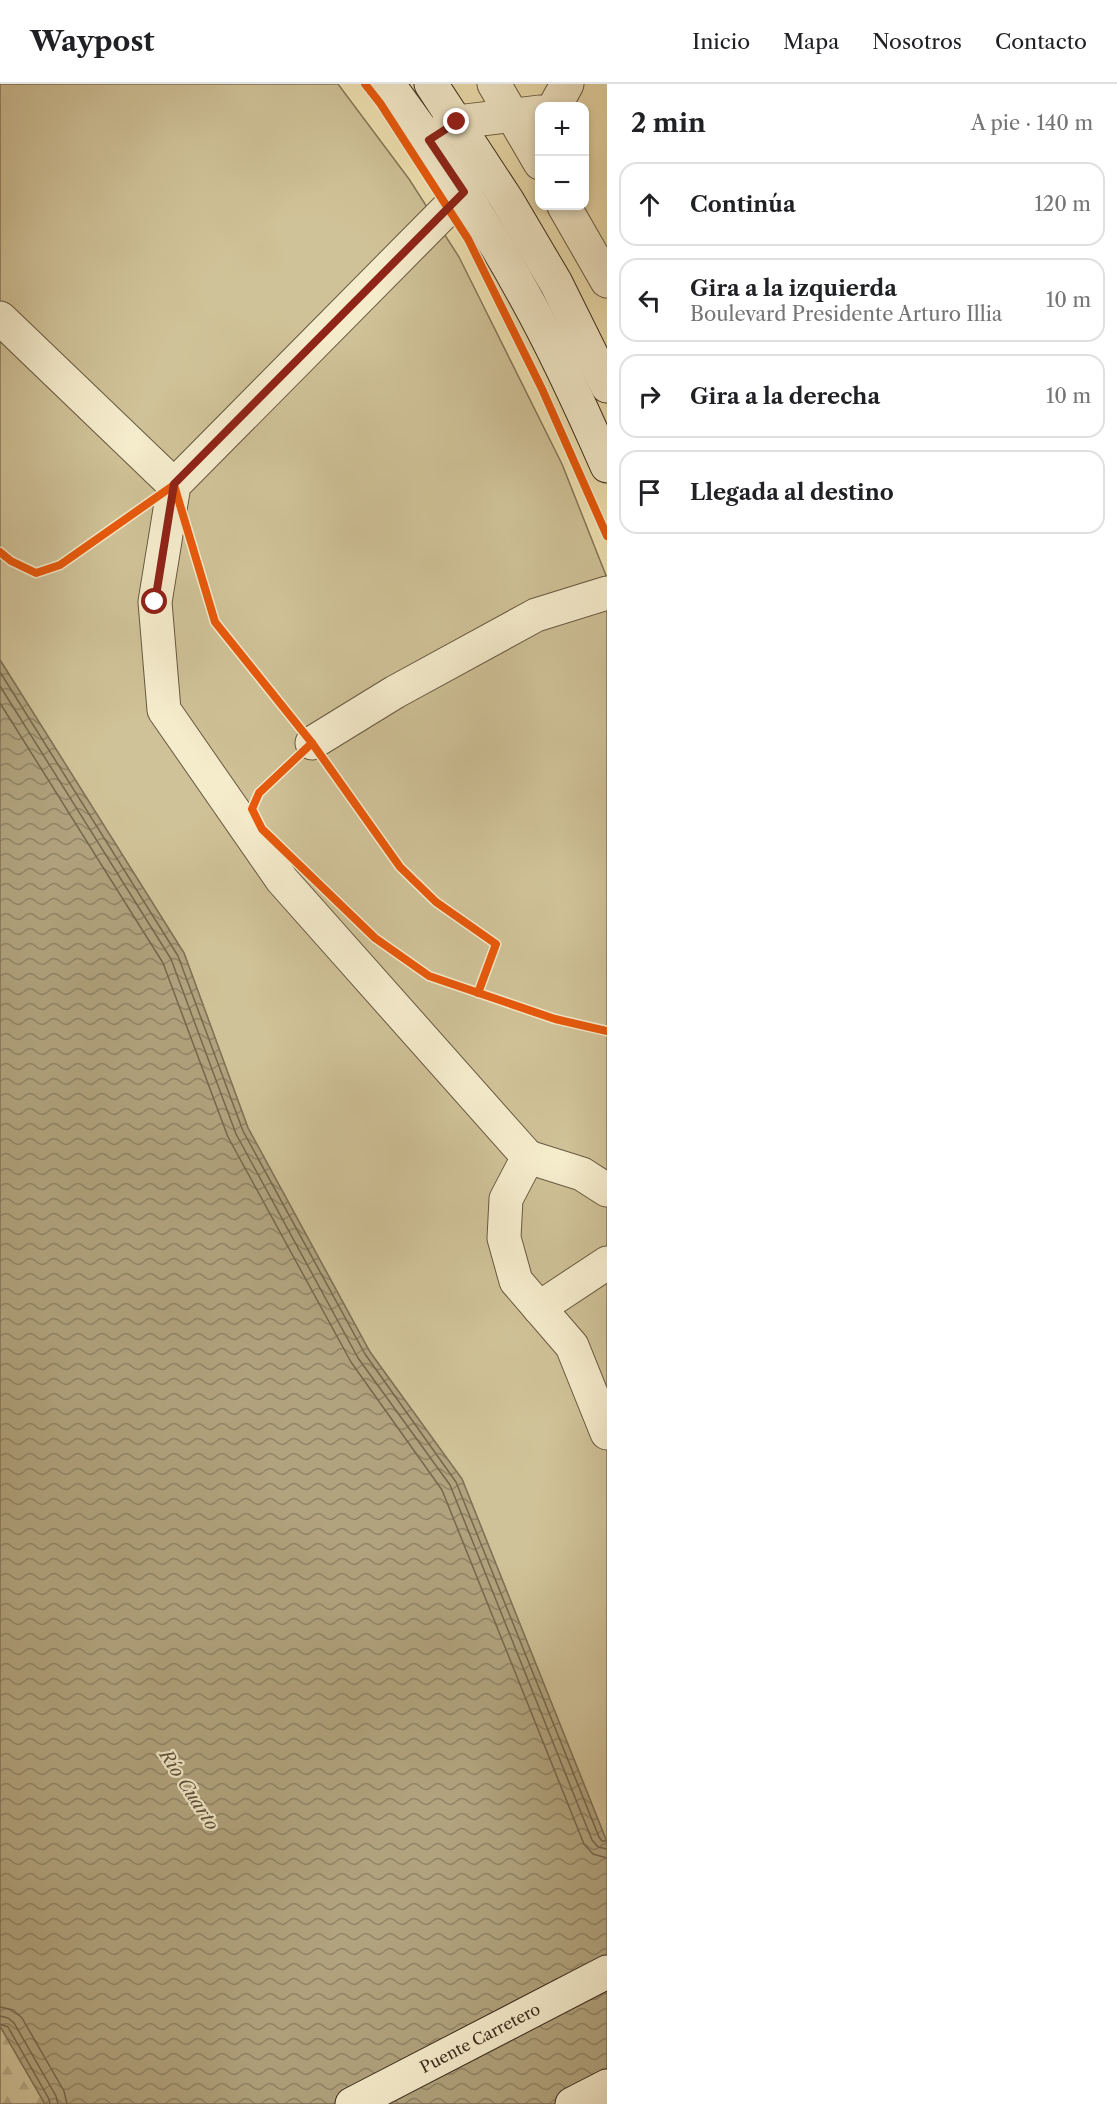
<!DOCTYPE html>
<html lang="es">
<meta charset="utf-8">
<style>
body{margin:0;font-family:"Libre Caslon Text",serif;background:#f2f2f2;color:#202124}
.controls{position:absolute;right:18px;top:18px;display:grid;overflow:hidden;border-radius:12px;box-shadow:0 3px 9px #0003}
.controls button{width:54px;height:54px;display:grid;place-items:center;padding:0;border:0;border-bottom:2px solid #e0e0e0;background:#fff;color:#202124;font:30px sans-serif}
.stop{position:absolute;width:18px;height:18px;margin:-14px;border:4px solid #8f2418;border-radius:50%;background:#fff}
.stop.end{background:#8f2418;border-color:#fff;box-shadow:0 2px 6px #0008}
.list{margin:0;padding:0;list-style:none}
h2{display:flex;justify-content:space-between;align-items:center;height:78px;margin:0;padding:0 24px;font-size:26px}
h2 small{font-size:20px;font-weight:400;color:#757577}
.list li{display:grid;grid-template-columns:39px 1fr auto;gap:18px;align-items:center;box-sizing:border-box;height:84px;margin:0 12px 12px;padding:0 12px;border:2px solid #e0e0e0;border-radius:18px}
.list b{display:block;font-size:22px;white-space:nowrap}
.list p{margin:0;font-size:20px;white-space:nowrap;color:#757577}
.list em{font-size:20px;font-style:normal;color:#757577}
.icon{flex:none;width:33px;height:33px;fill:none;stroke:currentColor;stroke-width:2;stroke-linecap:round;stroke-linejoin:round}
.map{position:relative;flex:none;width:607px;height:2020px;overflow:hidden}
header{display:flex;align-items:center;gap:36px;box-sizing:border-box;height:84px;padding:0 30px;background:#fff;border-bottom:2px solid #e0e0e0}
header strong{font-size:28px}
nav{display:flex;gap:33px;margin-inline-start:auto;font-size:21px}
main{display:flex}
aside{flex:1;background:#fff}
.map>svg:first-child{display:block}
.forest{fill:url(#forest-firs);stroke:#85775a;stroke-width:1.5}
.green{fill:#d0c298;stroke:#85775a;stroke-width:1.5}
.water{fill:url(#water-waves);stroke:#817357;stroke-width:1.5}
.lines{fill:none;stroke-linecap:round;stroke-linejoin:round}
.shore{stroke:#76684d;stroke-width:1.5}
.street-casing{stroke:#675941;stroke-width:35}
.secondary-casing{stroke:#3a2c1c;stroke-width:35}
.street{stroke:#f5eccc;stroke-width:33}
.secondary{stroke:#f5eccc;stroke-width:33}
.cycleway-casing{stroke:#f5eccc;stroke-width:11}
.cycleway{stroke:#e8590c;stroke-width:8}
.route{stroke:#8f2418;stroke-width:8}
.labels{text-anchor:middle;stroke-width:4.5;stroke-linejoin:round;paint-order:stroke}
.street-label{font-size:16px;fill:#3a2c1c;stroke:#f5eccc}
.water-label{font-size:18px;font-style:italic;fill:#5e5039;stroke:#f5eccc}
</style>
<header>
<strong>Waypost</strong>
<nav><a>Inicio</a><a>Mapa</a><a>Nosotros</a><a>Contacto</a></nav>
</header>
<main>
<div class="map">
<svg width="607" height="2020" viewBox="0 0 607 2020">
<defs>
<pattern id="forest-firs" width="22" height="20" patternUnits="userSpaceOnUse" patternTransform="scale(1.5)"><rect width="22" height="20" fill="#d0c298"/><path d="M5 1l3.5 6h-7zM16 11l3.5 6h-7z" fill="#b3a782"/></pattern>
<pattern id="water-waves" width="16" height="10" patternUnits="userSpaceOnUse" patternTransform="scale(1.5)"><rect width="16" height="10" fill="#b1a37e"/><path d="M0 5q4-4 8 0t8 0" fill="none" stroke="#918566"/></pattern>
</defs>
<rect width="100%" height="100%" fill="#efe1b1"/>
<filter id="stains"><feTurbulence type="fractalNoise" baseFrequency=".00333" numOctaves="4"/><feColorMatrix values="0 0 0 0 .2 0 0 0 0 .09 0 0 0 0 .02 0 0 0 .5 -.17"/></filter>
<radialGradient id="worn" r=".72"><stop offset=".6" stop-color="#630" stop-opacity="0"/><stop offset="1" stop-color="#630" stop-opacity=".3"/></radialGradient>
<!-- forest -->
<path class="forest" d="M0 1942 45 2020H0Z"/>
<!-- green -->
<path class="green" d="M0 0H338L409 95 459 173 562 380 607 494V1758L462 1395 370 1268 248 1044 184 869 0 576Z"/>
<!-- water -->
<path class="water" d="M0 576 184 869 248 1044 370 1268 462 1395 607 1758V2020H45L0 1942Z"/>
<g class="lines">
<!-- shore -->
<g class="shore">
<path d="M0 588 178 872 243 1047 365 1270 456 1398 599 1753 602 1757H607"/>
<path d="M0 602 171 875 236 1050 358 1274 450 1401 592 1756 598 1763 607 1765"/>
<path d="M0 619 163 879 228 1053 351 1278 442 1406 584 1760 593 1770 607 1774"/>
<path d="M0 1923 13 1926 22 1934 64 2007 67 2020"/>
<path d="M0 1932 8 1934 14 1939 56 2012 58 2020"/>
<path d="M0 1940 8 1943 49 2015 50 2020"/>
</g>
<defs>
<g id="street">
<path d="M494 0 540 79"/>
<path d="M555 22 567 0"/>
<path d="M433 53 457 38 540 28"/>
<path d="M464 108 174 401 155 518 164 626 282 796 528 1073 506 1115 504 1154 516 1197 572 1262 607 1349"/>
<path d="M564 122 607 197"/>
<path d="M0 234 174 401"/>
<path d="M312 659 395 608 536 531 607 509"/>
<path d="M528 1073 582 1090 607 1106"/>
<path d="M539 1224 607 1179"/>
</g>
<g id="secondary">
<path d="M388 0C439 68 485 139 526 214 556 268 582 325 607 382"/>
<path d="M431 0 507 116 556 199 607 302"/>
<path id="s1" d="M352 2020 607 1888"/>
<path d="M572 2020 607 2002"/>
</g>
</defs>
<!-- street casing -->
<use href="#street" class="street-casing"/>
<!-- secondary casing -->
<use href="#secondary" class="secondary-casing"/>
<!-- street -->
<use href="#street" class="street"/>
<!-- secondary -->
<use href="#secondary" class="secondary"/>
<defs>
<g id="cycleway">
<path d="M365 0 380 19 468 155 542 305 607 452"/>
<path d="M0 468 11 477 36 489 60 481 174 401 215 538 312 659 259 709 252 725 262 745 375 854 429 892 555 935 607 947"/>
<path d="M312 659 400 783 436 818 496 860 478 909"/>
</g>
</defs>
<!-- cycleway casing -->
<use href="#cycleway" class="cycleway-casing"/>
<!-- cycleway -->
<use href="#cycleway" class="cycleway"/>
</g>
<g class="lines">
<!-- route -->
<path class="route" d="M155 518 174 400 464 108 429 56 457 38"/>
</g>
<g class="labels">
<!-- street labels -->
<g class="street-label">
<text dy="6" stroke="none"><textPath href="#s1" startOffset="144">Puente Carretero</textPath></text>
</g>
<!-- water labels -->
<g class="water-label">
<text transform="translate(189 1706) rotate(57)" y="6">Río Cuarto</text>
</g>
</g>
<rect width="100%" height="100%" filter="url(#stains)"/>
<rect width="100%" height="100%" fill="url(#worn)"/>
</svg>
<div class="controls">
<button>+</button>
<button>−</button>
</div>
<div class="stop" style="left:155px;top:518px"></div>
<div class="stop end" style="left:457px;top:38px"></div>
</div>
<aside>
<h2>2 min<small>A pie · 140 m</small></h2>
<ul class="list">
<li><svg class="icon" aria-label="ahead" viewBox="0 0 24 24"><path d="M12 20V5M6 11l6-6 6 6"/></svg><div><b>Continúa</b></div><em>120 m</em></li>
<li><svg class="icon" aria-label="left" viewBox="0 0 24 24"><path d="M17 20v-9H6M10 6l-5 5 5 5"/></svg><div><b>Gira a la izquierda</b><p>Boulevard Presidente Arturo Illia</p></div><em>10 m</em></li>
<li><svg class="icon" aria-label="right" viewBox="0 0 24 24"><path d="M7 20v-9h11M14 6l5 5-5 5"/></svg><div><b>Gira a la derecha</b></div><em>10 m</em></li>
<li><svg class="icon" aria-label="arrive" viewBox="0 0 24 24"><path d="M6 21V4h12l-3 4 3 4H6"/></svg><div><b>Llegada al destino</b></div></li>
</ul>
</aside>
</main>
